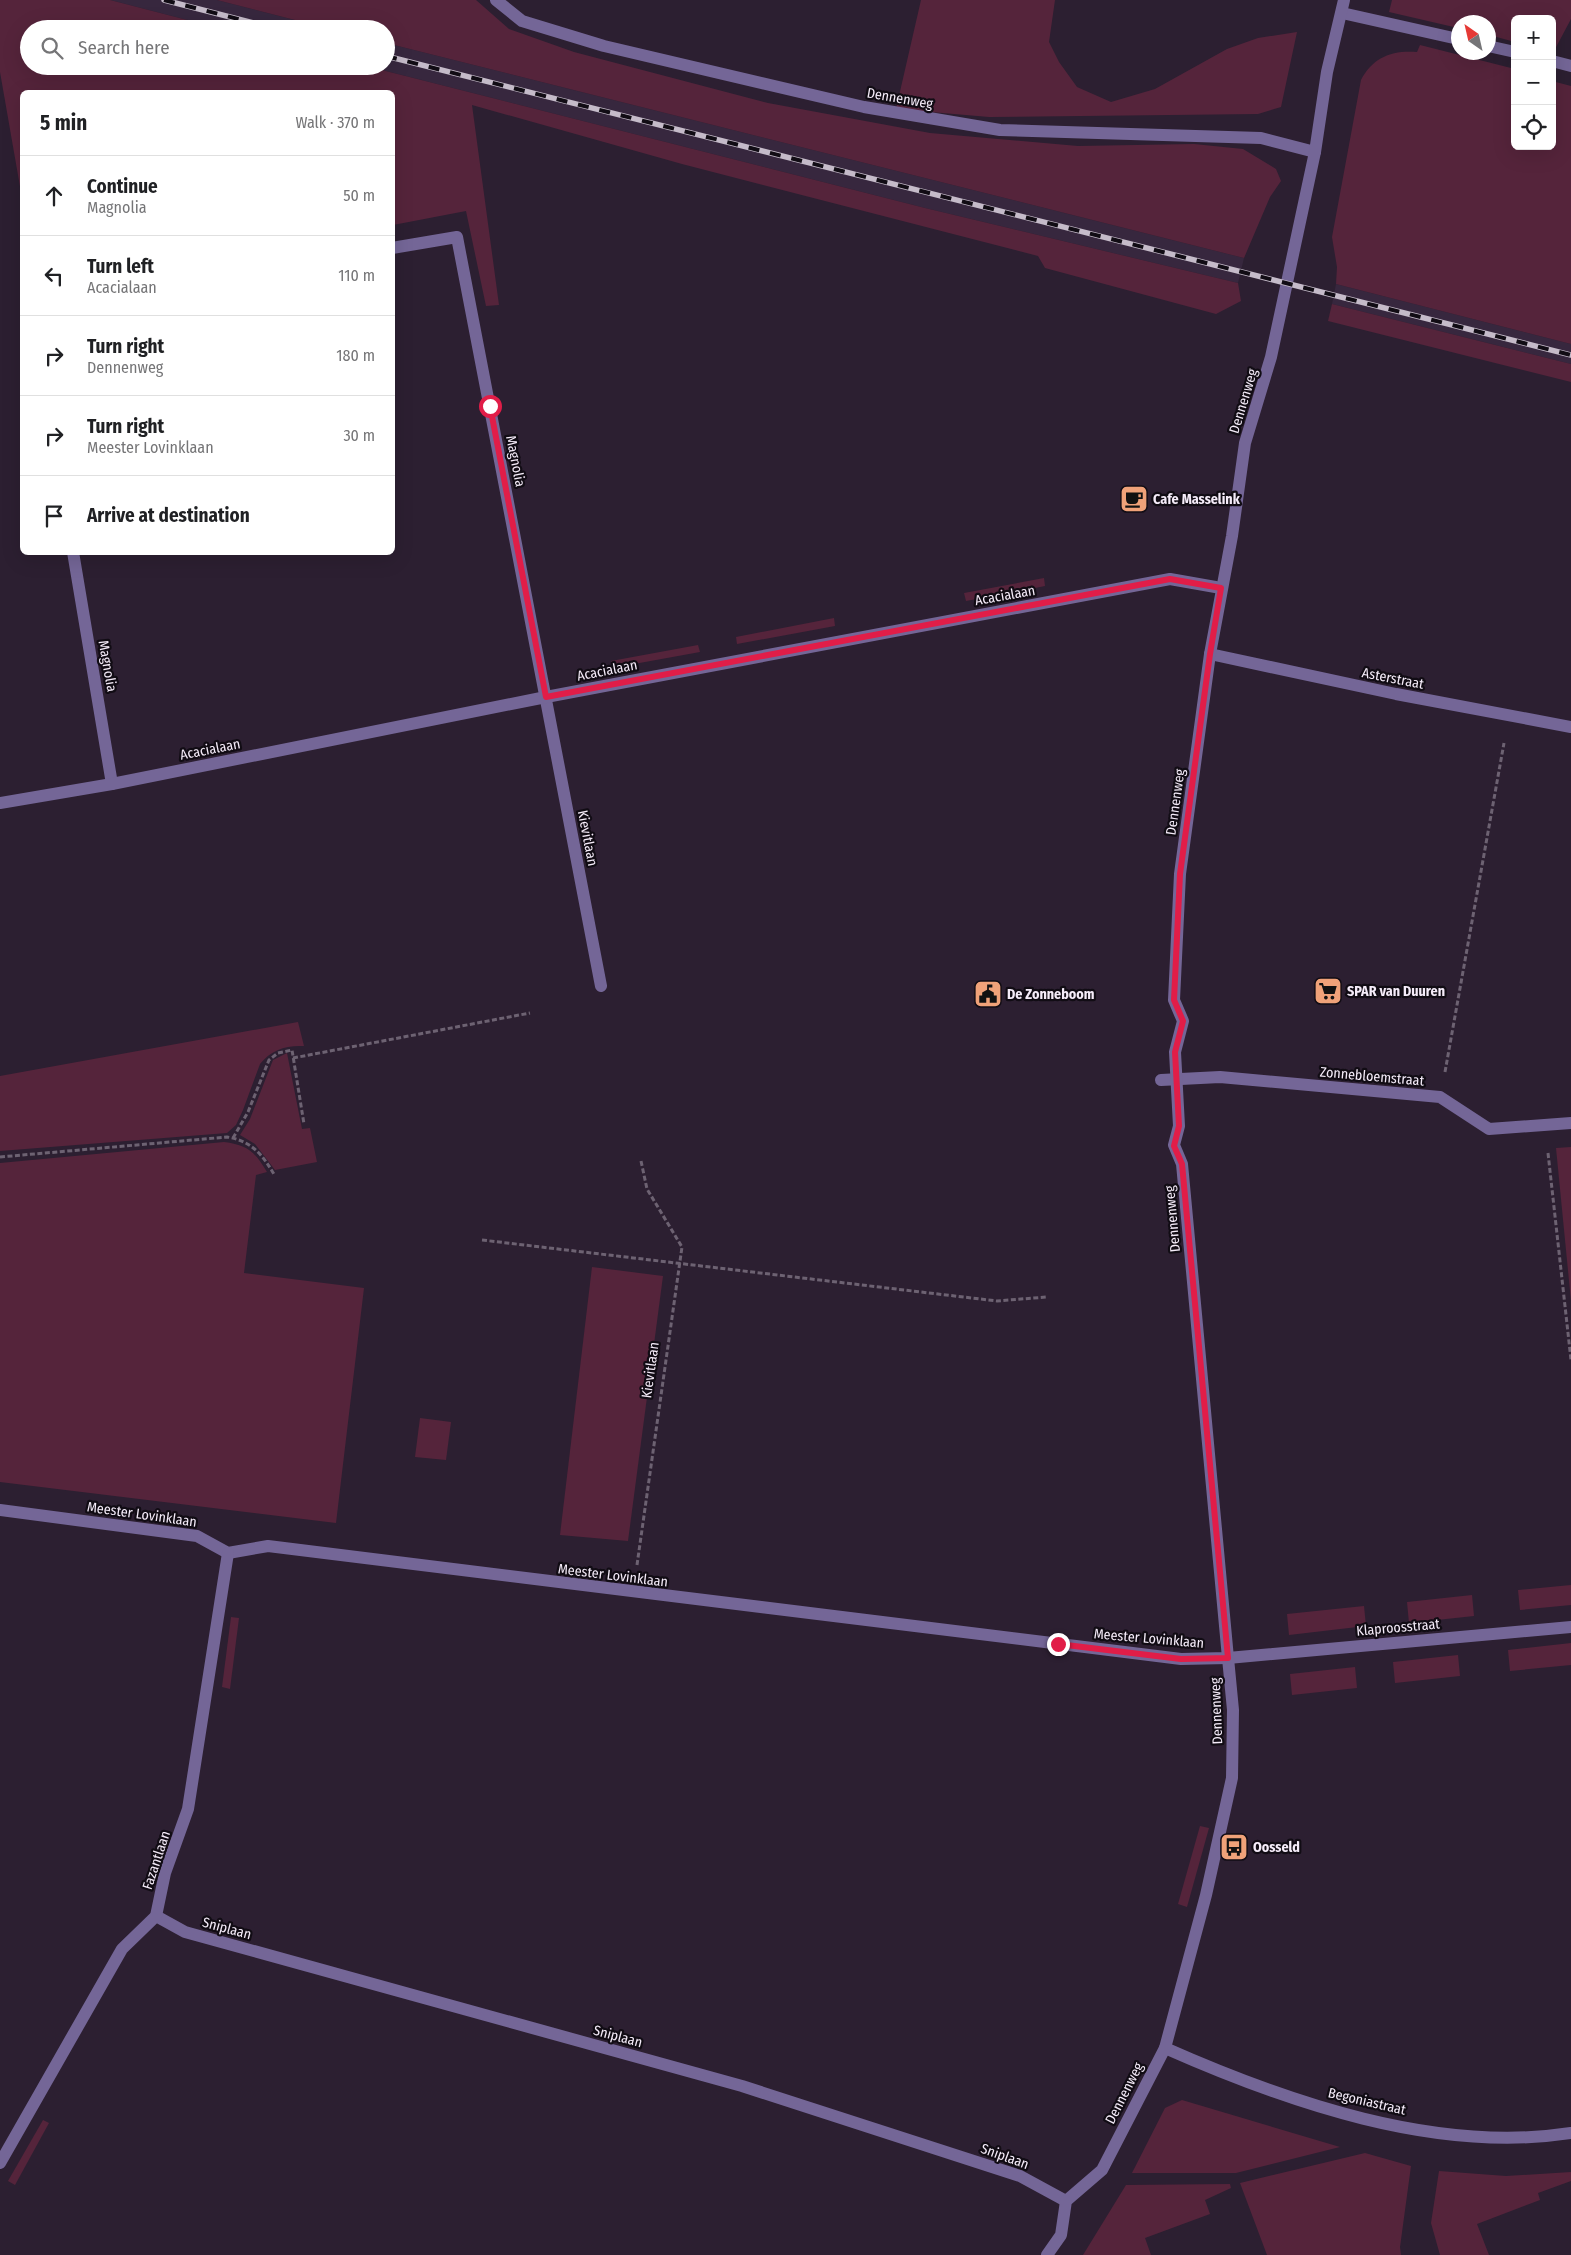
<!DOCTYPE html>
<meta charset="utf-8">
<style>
body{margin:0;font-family:"Fira Sans Condensed",sans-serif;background:#f6f6f6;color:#202124}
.controls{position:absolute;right:15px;top:15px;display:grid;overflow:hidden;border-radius:8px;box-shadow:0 5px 20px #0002}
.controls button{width:45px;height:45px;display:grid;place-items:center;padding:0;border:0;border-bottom:1px solid #e0e0e0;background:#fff;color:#202124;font:25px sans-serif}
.compass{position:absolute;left:1451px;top:15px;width:45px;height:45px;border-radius:50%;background:#fff;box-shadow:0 5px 20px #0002;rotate:326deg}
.stop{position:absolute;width:15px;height:15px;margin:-11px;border:4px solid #e11d48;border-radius:50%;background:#fff}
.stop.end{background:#e11d48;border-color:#fff;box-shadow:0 1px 5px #0008}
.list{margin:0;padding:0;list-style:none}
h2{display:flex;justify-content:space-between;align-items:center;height:65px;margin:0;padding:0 20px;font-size:21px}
h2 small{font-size:16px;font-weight:400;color:#757577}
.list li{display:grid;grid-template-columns:32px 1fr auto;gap:15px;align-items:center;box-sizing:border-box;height:80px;padding:0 20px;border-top:1px solid #e0e0e0}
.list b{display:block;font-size:19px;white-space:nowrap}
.list p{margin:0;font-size:16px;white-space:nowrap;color:#757577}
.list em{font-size:16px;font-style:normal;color:#757577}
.icon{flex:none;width:28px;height:28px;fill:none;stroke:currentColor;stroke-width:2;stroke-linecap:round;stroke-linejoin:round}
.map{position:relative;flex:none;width:1571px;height:2255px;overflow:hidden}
.search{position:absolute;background:#fff;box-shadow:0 5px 20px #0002;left:20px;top:20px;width:375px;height:55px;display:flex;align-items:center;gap:12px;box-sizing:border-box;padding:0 18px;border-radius:28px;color:#757577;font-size:19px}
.panel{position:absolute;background:#fff;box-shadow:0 5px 20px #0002;left:20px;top:90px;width:375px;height:465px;border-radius:8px}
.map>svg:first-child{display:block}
.built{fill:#37273e}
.green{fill:#55243b}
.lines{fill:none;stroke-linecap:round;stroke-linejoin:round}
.path{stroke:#6d6272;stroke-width:3;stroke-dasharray:5 2.5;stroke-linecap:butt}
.minor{stroke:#746697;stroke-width:12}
.rail-casing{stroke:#c5bbc9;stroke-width:5.5}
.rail{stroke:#110c14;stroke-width:4;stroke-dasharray:11;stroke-linecap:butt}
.route{stroke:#e11d48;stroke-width:6}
.labels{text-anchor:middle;stroke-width:4.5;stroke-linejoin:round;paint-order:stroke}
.street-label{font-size:14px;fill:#f5ecf9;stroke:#110c14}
.poi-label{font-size:14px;font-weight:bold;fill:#f5ecf9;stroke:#110c14;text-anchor:start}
</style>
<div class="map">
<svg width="1571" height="2255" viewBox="0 0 1571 2255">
<rect width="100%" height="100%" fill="#2c1f31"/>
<!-- built -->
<g class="built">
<path d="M110 0H217L330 29H222Z"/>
<path d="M386 43 1244 258 1238 283 925 208 366 66H386Z"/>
<path d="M1336 284 1571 344V364L1332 304Z"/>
</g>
<!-- green -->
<g class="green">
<path d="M0 0H110L222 29H29V66H366L925 208 1238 283 1241 301 1216 314 1045 268 1038 256 682 164 472 105 499 305 486 306 466 211 393 225 392 92H22V198L0 72Z"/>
<path d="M217 0H476L509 29 574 52 768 103 930 133 1078 146 1194 144 1243 149 1276 169 1281 181 1270 197 1244 258 386 43V29H330Z"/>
<path d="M921 0H1055L1049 42 1059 62 1077 87 1111 102 1155 89 1227 49 1258 38 1297 32 1281 107 1258 114 989 117 896 109Z"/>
<path d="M1392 0H1571V19L1554 51H1552V19H1515V42L1489 35 1488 22H1458V28L1389 12Z"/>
<path d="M1420 45 1515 69V146H1552V81L1571 86V344L1336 284 1337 267 1332 237 1361 80C1373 57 1392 50 1417 52Z"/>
<path d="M1332 304 1571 364V382L1328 321Z"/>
<path d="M1044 578 1045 586 1025 590 1022 595 1013 597 1009 593 966 601 964 593Z"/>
<path d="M834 618 835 626 737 644 736 637Z"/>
<path d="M698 645 700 652 612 668 611 661Z"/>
<path d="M298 1022 304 1046C286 1045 271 1050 260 1064L243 1110 236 1125 227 1133 0 1151V1076Z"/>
<path d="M287 1053 302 1129 310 1128 317 1162 275 1170 255 1144 240 1135 250 1119 273 1060Z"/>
<path d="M224 1142C248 1145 255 1152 267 1172L256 1175 244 1273 364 1288 336 1523 0 1482V1163Z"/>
<path d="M1571 1147V1301L1556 1148Z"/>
<path d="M592 1267 663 1276 628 1541 560 1535Z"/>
<path d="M420 1418 451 1422 446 1460 415 1457Z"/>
<path d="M1571 1585V1605L1520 1610 1518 1590Z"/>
<path d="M1472 1595 1474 1616 1409 1623 1407 1602Z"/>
<path d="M1364 1606 1366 1626 1289 1635 1287 1614Z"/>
<path d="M231 1617 239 1618 230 1689 222 1687Z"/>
<path d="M1571 1643V1665L1510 1671 1508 1650Z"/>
<path d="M1458 1655 1460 1676 1395 1683 1393 1662Z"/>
<path d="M1355 1667 1357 1688 1292 1695 1290 1674Z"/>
<path d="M1200 1826 1209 1828 1187 1907 1178 1904Z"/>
<path d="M1182 2100 1340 2147 1236 2173H1132L1165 2108Z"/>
<path d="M43 2120 49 2123 15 2185 8 2181Z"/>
<path d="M1365 2153 1411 2166 1400 2247 1401 2255H1267L1240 2183Z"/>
<path d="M1439 2171 1506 2176 1571 2172V2181L1538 2193 1540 2200 1477 2224 1489 2255H1440L1431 2223Z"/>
<path d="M1230 2184 1231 2188 1205 2200 1210 2214 1145 2238 1151 2255H1083L1126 2185Z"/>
</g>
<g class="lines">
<!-- path -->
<g class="path">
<path d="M293 1058 530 1013"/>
<path d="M1445 1072 1504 743"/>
<path d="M233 1138 248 1112 269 1060 278 1053 292 1050 304 1124"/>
<path d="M1548 1153 1571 1360"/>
<path d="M0 1157 227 1137C252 1141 263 1155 275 1176"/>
<path d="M482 1240 997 1301 1046 1297"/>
<path d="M637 1565 682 1247 647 1189 641 1161"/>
</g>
<!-- minor -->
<g class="minor">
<path d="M496 0 522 21 604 46 864 107 1000 130 1261 138 1315 152"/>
<path d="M1342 13 1458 39"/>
<path d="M1488 46 1515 52"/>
<path d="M1552 61 1571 66"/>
<path d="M392 248 457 237 601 986"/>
<path d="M73 552 112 784"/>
<path d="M1210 654 1396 694 1571 727"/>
<path d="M0 803 112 784 546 697 1170 579 1221 588"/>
<path d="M1161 1080 1220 1077 1440 1097 1489 1129 1571 1123"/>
<path d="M0 1510 197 1536 228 1553 268 1546 1181 1659 1228 1658 1571 1627"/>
<path d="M156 1916 185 1932 742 2086 1020 2176 1066 2201"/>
<path d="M1165 2048C1287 2102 1436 2154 1571 2133"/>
<path d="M0 2163 122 1949 156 1916 165 1873 188 1809 228 1553"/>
<path d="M1047 2255 1061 2235 1066 2201 1102 2170 1165 2048 1206 1895 1232 1778 1233 1710 1228 1658 1182 1164 1174 1145 1179 1126 1175 1052 1183 1021 1174 1000 1180 874 1210 654 1232 536 1245 443 1271 357 1315 152 1327 72 1344 0"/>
</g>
<defs>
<g id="rail">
<path d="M164 0 277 29"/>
<path d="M386 56 1571 355"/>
</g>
</defs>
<!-- rail casing -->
<use href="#rail" class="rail-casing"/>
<!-- rail -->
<use href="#rail" class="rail"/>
</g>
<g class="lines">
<!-- route -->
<path class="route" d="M490 406 546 697 1170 579 1221 588 1210 654 1180 874 1174 1000 1183 1021 1175 1052 1179 1126 1174 1146 1182 1164 1228 1658 1181 1659 1058 1644"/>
</g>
<!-- icons -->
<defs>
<symbol id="cafe-square" viewBox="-11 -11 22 22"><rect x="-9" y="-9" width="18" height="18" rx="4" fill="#f0a279" stroke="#110c14"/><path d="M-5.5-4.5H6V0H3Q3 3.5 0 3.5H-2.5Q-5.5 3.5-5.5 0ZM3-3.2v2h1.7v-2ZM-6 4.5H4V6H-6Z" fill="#111"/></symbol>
<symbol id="supermarket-square" viewBox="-11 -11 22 22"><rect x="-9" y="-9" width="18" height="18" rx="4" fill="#f0a279" stroke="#110c14"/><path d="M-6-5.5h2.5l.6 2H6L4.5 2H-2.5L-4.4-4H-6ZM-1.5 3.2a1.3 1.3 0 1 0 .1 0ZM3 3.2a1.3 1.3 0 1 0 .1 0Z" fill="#111"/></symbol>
<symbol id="civic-square" viewBox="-11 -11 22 22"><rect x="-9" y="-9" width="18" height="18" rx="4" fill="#f0a279" stroke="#110c14"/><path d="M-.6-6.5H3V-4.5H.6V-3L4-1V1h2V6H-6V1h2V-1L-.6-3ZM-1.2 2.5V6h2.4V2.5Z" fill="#111"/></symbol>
<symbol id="bus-square" viewBox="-11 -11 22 22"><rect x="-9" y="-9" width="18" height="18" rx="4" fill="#f0a279" stroke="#110c14"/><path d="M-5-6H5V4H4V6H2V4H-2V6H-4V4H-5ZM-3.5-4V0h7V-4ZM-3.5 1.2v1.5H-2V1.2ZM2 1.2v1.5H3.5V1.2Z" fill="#111"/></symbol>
</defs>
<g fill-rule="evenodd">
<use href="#cafe-square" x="1118" y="483" width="32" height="32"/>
<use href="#supermarket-square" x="1312" y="975" width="32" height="32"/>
<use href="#civic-square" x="972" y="978" width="32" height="32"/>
<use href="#bus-square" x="1218" y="1831" width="32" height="32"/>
</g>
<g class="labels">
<!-- street labels -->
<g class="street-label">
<text transform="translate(900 98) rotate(10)" y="5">Dennenweg</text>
<text transform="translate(1243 401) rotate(-73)" y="5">Dennenweg</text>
<text transform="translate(516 461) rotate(79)" y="5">Magnolia</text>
<text transform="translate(1005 595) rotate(-10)" y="5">Acacialaan</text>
<text transform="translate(108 666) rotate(80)" y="5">Magnolia</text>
<text transform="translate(607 670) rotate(-11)" y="5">Acacialaan</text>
<text transform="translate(1393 678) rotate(11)" y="5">Asterstraat</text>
<text transform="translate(210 749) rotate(-11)" y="5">Acacialaan</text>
<text transform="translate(1175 802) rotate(-82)" y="5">Dennenweg</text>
<text transform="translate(588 838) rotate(79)" y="5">Kievitlaan</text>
<text transform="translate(1372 1076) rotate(5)" y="5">Zonnebloemstraat</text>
<text transform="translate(1172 1219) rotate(-95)" y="5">Dennenweg</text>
<text transform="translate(650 1370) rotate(-82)" y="5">Kievitlaan</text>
<text transform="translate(142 1514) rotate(8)" y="5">Meester Lovinklaan</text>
<text transform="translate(613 1575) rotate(7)" y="5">Meester Lovinklaan</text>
<text transform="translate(1398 1627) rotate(-5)" y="5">Klaproosstraat</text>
<text transform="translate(1149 1638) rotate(5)" y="5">Meester Lovinklaan</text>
<text transform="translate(1216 1711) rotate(-92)" y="5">Dennenweg</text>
<text transform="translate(156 1860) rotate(-72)" y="5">Fazantlaan</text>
<text transform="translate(227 1928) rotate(15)" y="5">Sniplaan</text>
<text transform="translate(618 2036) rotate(15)" y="5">Sniplaan</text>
<text transform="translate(1124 2093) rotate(-63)" y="5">Dennenweg</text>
<text transform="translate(1367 2101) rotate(13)" y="5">Begoniastraat</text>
<text transform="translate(1005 2156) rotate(20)" y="5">Sniplaan</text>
</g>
<!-- poi labels -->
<g class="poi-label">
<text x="1153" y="504">Cafe Masselink</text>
<text x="1347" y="996">SPAR van Duuren</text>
<text x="1007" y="999">De Zonneboom</text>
<text x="1253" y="1852">Oosseld</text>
</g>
</g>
</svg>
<div class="controls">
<button>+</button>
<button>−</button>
<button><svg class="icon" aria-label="locate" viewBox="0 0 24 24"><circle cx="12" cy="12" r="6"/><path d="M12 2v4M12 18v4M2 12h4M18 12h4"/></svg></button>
</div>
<svg class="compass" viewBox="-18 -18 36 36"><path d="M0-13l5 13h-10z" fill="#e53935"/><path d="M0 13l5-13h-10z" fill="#757577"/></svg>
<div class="stop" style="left:490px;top:406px"></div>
<div class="stop end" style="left:1058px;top:1644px"></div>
<div class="search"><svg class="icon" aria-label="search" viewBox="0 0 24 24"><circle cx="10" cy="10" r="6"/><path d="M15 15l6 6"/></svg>Search here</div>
<section class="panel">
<h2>5 min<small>Walk · 370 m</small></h2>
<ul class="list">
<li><svg class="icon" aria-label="ahead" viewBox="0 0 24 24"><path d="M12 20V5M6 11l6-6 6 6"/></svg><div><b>Continue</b><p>Magnolia</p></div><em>50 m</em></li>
<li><svg class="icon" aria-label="left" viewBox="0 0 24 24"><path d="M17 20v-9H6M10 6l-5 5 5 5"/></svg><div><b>Turn left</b><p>Acacialaan</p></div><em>110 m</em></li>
<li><svg class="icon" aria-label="right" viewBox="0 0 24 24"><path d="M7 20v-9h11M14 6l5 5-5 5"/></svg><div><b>Turn right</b><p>Dennenweg</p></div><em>180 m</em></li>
<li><svg class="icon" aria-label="right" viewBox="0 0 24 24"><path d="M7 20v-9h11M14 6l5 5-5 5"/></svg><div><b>Turn right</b><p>Meester Lovinklaan</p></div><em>30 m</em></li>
<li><svg class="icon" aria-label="arrive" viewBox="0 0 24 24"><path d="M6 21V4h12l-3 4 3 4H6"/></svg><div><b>Arrive at destination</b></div></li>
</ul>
</section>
</div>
